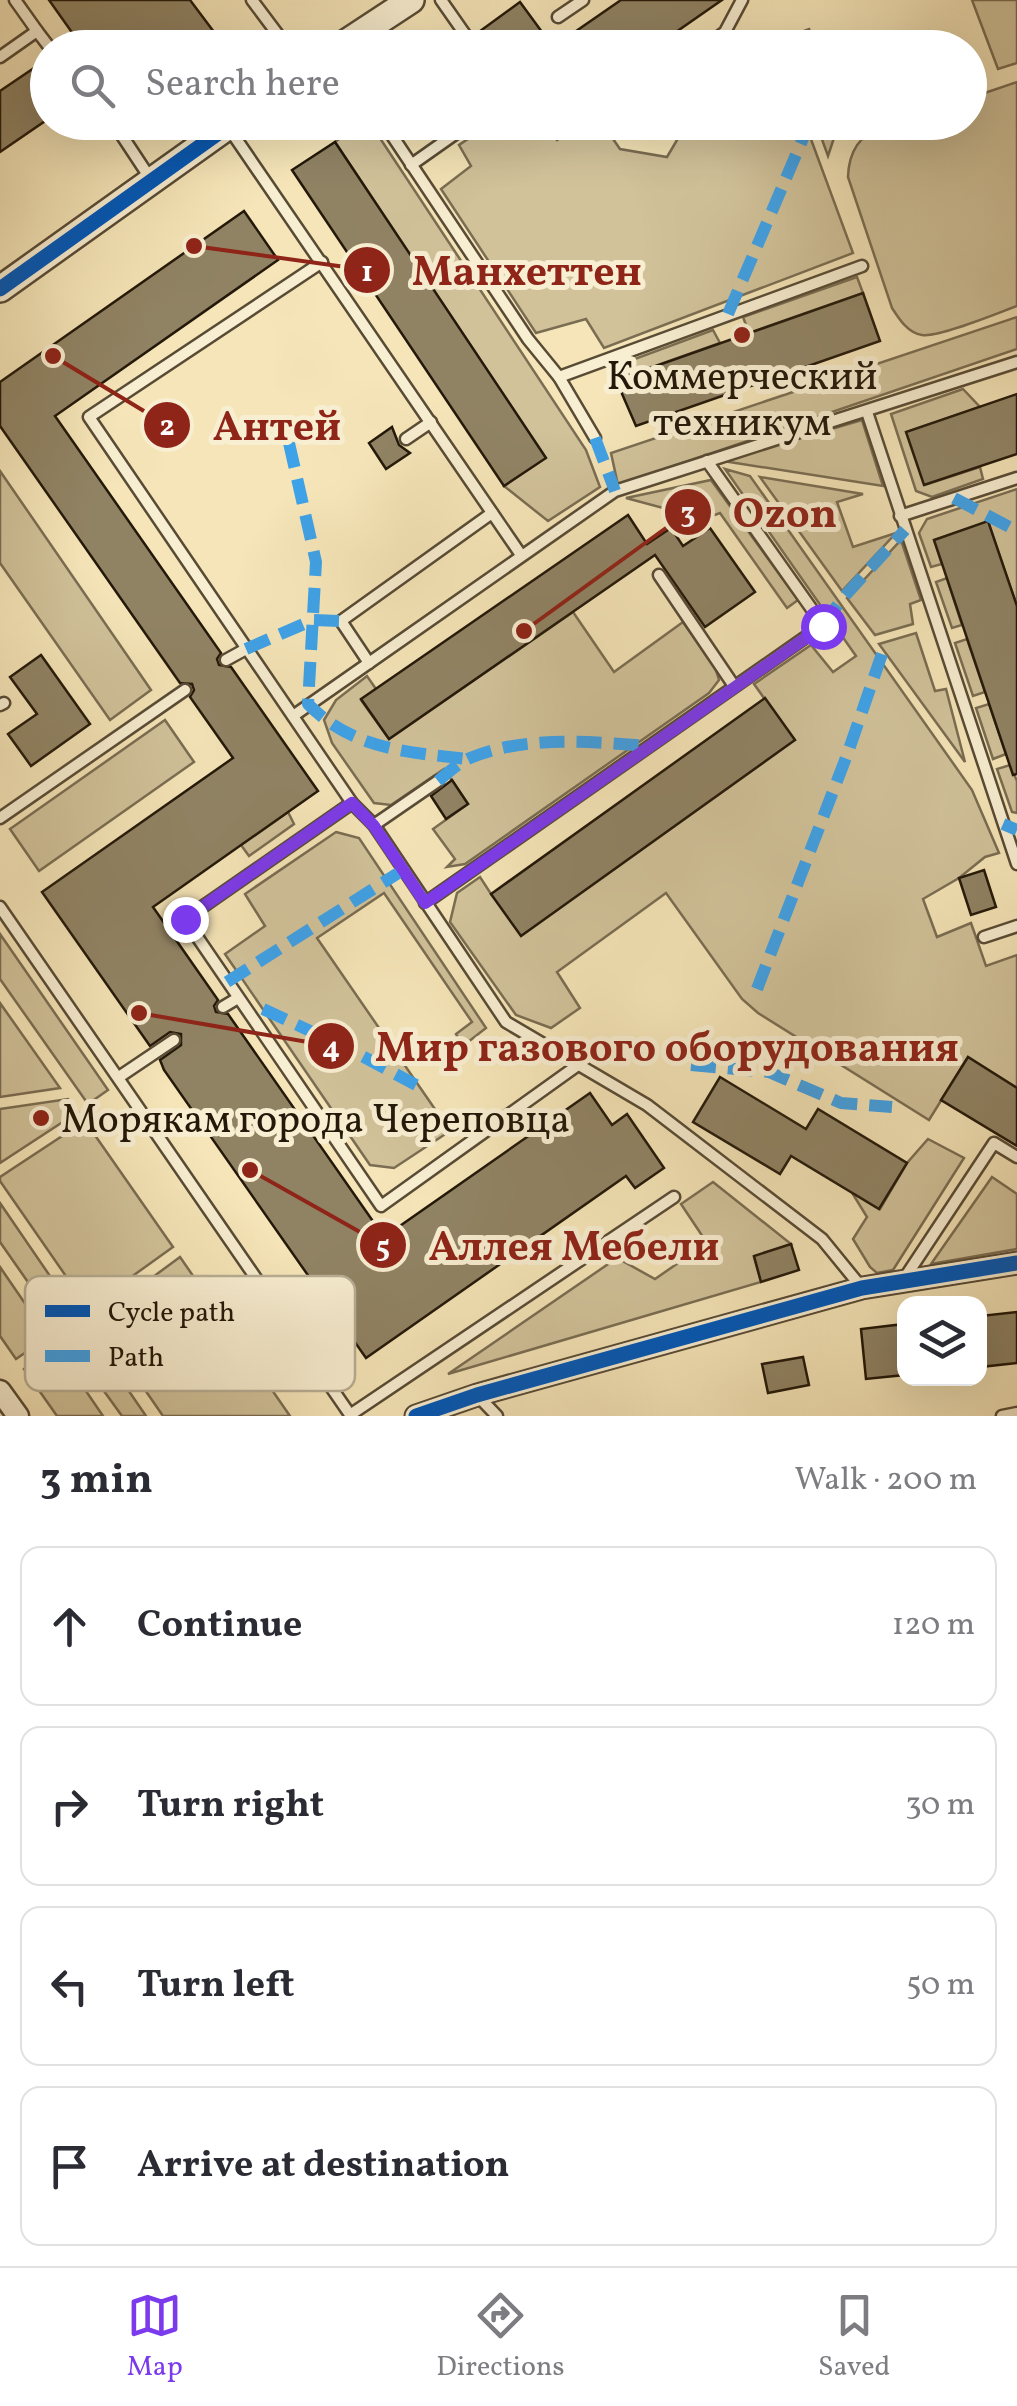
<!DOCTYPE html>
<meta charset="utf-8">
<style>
body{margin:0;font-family:Vollkorn,serif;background:#f7f7f7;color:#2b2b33}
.controls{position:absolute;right:30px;bottom:30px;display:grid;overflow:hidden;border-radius:20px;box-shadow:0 10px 40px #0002}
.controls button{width:90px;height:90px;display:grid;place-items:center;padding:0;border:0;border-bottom:2px solid #e1e1e2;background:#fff;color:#2b2b33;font:50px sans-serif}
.stop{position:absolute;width:30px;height:30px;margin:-22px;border:8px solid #7c3aed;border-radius:50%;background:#fff}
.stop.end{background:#7c3aed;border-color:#fff;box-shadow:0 2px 10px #0008}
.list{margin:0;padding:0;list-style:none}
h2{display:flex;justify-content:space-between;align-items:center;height:130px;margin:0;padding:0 40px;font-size:42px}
h2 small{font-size:32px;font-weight:400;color:#7c7c81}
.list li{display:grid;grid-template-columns:65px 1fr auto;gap:30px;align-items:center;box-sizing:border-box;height:160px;margin:0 20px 20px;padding:0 20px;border:2px solid #e1e1e2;border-radius:20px}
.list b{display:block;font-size:38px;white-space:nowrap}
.list em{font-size:32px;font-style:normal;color:#7c7c81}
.icon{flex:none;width:55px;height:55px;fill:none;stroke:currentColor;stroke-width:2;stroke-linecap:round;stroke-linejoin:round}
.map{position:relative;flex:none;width:1017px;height:1416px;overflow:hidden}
.search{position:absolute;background:#fff;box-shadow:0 10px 40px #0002;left:30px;right:30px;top:30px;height:110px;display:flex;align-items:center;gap:25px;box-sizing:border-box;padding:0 35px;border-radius:55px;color:#7c7c81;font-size:38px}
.sheet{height:850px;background:#fff}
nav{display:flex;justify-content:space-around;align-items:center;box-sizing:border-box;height:140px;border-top:2px solid #e1e1e2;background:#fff;font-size:28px;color:#7c7c81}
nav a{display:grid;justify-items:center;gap:5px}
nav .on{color:#7c3aed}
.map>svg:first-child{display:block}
.green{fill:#d1c29a;stroke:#7a6d52;stroke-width:2.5}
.building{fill:#908364;stroke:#231809;stroke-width:2.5}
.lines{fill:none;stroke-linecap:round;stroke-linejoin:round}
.service-casing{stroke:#584b35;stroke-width:15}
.minor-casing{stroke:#584b35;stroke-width:25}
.tertiary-casing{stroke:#584b35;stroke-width:30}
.service{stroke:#f8eed1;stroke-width:10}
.minor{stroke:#f8eed1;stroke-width:20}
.tertiary{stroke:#f8eed1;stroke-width:25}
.quiet{stroke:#3ea2e9;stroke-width:12;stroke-dasharray:25 12;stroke-linecap:butt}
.cycleway-casing{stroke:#f8eed1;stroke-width:21}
.cycleway{stroke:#0057b8;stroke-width:15}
.route{stroke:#7c3aed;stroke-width:12}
.poi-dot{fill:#8f2418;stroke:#f8eed1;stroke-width:4}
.labels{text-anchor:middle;stroke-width:10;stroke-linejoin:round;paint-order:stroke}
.poi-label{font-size:40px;fill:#231809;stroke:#f8eed1}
.key{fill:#f8eed1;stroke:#b8ae95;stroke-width:2.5}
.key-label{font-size:28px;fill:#231809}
.leader{fill:none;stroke:#8f2418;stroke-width:4}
.callout-dot{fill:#8f2418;stroke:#f8eed1;stroke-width:4}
.mark-label{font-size:30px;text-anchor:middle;font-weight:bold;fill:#fff}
.callout-label{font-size:42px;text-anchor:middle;font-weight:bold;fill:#8f2418;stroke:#f8eed1;stroke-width:10;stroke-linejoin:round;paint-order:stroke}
</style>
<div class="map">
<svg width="1017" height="1416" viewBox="0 0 1017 1416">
<rect width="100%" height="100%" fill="#f5e5b8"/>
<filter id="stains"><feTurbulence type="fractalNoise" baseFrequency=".002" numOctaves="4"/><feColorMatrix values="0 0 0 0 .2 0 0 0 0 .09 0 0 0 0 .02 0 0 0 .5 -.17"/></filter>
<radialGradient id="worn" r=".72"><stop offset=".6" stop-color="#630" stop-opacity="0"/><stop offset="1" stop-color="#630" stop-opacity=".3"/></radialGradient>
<!-- green -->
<g class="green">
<path d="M972 0H1017V63L998 69Z"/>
<path d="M809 29 816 47H788L785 38Z"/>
<path d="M1017 82V306C998 313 938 338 922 335 908 333 899 319 892 308L848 177C850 110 920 122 970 122V98Z"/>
<path d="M361 123H370L586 450 600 487 548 521 504 486 545 458 335 142Z"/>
<path d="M492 123H545L557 140 583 123H602L620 149 667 157 687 123H805L853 253 604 348 586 319 536 333 441 189 471 166 459 145Z"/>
<path d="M816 123H839L828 156Z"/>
<path d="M857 277 863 293 749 333 743 317Z"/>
<path d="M1017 317V349L618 485 611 453Z"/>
<path d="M713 330 720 343 616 380 613 367Z"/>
<path d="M963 389 980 407 907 432 925 485 980 467 983 479 932 497 916 491 891 414Z"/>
<path d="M862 420 883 486 723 461Z"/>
<path d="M725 469 750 476 972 790 999 853 985 857 959 878 923 899 937 937 971 923 986 966 1017 955V1088L968 1057 929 1120 758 1013 742 999 666 893 557 972 580 1008 551 1028 516 1015 450 922 457 893 480 877 491 894 794 740 754 684 811 645 833 672 856 656Z"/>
<path d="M0 471 151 690 110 720 0 563Z"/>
<path d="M760 477 863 494 837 502 853 547 896 533 842 591Z"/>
<path d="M711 480 798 600 787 608 720 513 704 519 626 498Z"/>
<path d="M1017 489V606L988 522 934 540 942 564 931 567 919 533 927 519Z"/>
<path d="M901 540 921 600 910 604 913 624 875 635 847 598Z"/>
<path d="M947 578 962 625 952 628 936 582Z"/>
<path d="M573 612 614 672 683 622 715 667 719 680 709 693 465 864 447 867 455 859 433 829 468 804 444 769 391 805 374 803 332 743 324 720 336 700 367 676 376 689 361 700 389 739Z"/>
<path d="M916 633 935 691 946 689 965 762 879 644Z"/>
<path d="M967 639 985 692 973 696 955 643Z"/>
<path d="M989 704 1006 754 993 759 976 708Z"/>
<path d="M165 720 194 762 39 871 10 829Z"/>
<path d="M1010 765 1017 781V813L1012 812 997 769Z"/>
<path d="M288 812 294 824 249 856 241 845Z"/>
<path d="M336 832 359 838 486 1028 463 1046 456 1034 472 1022 384 893 317 938 450 1131 394 1168 370 1165 225 954 265 926 245 894Z"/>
<path d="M0 934 108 1090 88 1104 0 979Z"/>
<path d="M0 1003 60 1088 0 1097Z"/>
<path d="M68 1099 78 1112 0 1163V1109Z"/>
<path d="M85 1121 173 1247 88 1308 0 1181V1177Z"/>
<path d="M928 1139 964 1158 893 1270 877 1273 870 1267 853 1239 867 1217 851 1191 880 1209 907 1163Z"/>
<path d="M992 1177 1017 1194V1249L931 1264Z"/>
<path d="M713 1182 791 1244 754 1257 761 1282 448 1374 617 1258 655 1279 707 1243 681 1204Z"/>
<path d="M0 1203 78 1317 60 1328 0 1242Z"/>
<path d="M180 1257 290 1416H163L96 1319Z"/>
<path d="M0 1267 48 1337 16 1359 0 1336Z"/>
<path d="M85 1327 146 1416H122L67 1340Z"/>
<path d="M56 1347 103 1416H57L24 1369Z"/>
</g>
<!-- building -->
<g class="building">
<path d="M49 0H190L214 32 193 48H83Z"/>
<path d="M621 0H722L653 48H473L477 43 476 34 520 2 553 47Z"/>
<path d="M34 68 48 88V119L0 152V91Z"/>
<path d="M335 142 546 458 504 486 292 170Z"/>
<path d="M244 211 278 260 55 416 221 653 217 659 219 665 231 667 318 791 153 907 218 1000 214 1006 216 1012 228 1014 384 1237 590 1093 612 1125 627 1114 664 1168 635 1188 626 1176 366 1358 164 1070 160 1060 181 1045V1034L170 1032 150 1046 42 892 233 758 190 697 194 690 192 684 180 683 0 426V382Z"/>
<path d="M863 293 880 341 636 426 616 380Z"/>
<path d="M1017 394V454L924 485 906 432Z"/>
<path d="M392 427 399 445 410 453 386 469 369 443Z"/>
<path d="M628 515 647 544 671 528 683 546 710 528 755 592 705 627 655 555 389 739 361 699Z"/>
<path d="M988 521 1017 606V774L1013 775 934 540Z"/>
<path d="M41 655 90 724 31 766 8 734 37 714 10 677Z"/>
<path d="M765 698 795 740 521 936 491 894Z"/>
<path d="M452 780 468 804 446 819 431 796Z"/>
<path d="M984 870 996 907 971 915 959 878Z"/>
<path d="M968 1057 1017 1088V1146L941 1100Z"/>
<path d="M720 1077 806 1129 818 1109 907 1163 879 1209 791 1156 780 1174 693 1122Z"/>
<path d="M791 1244 799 1270 761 1282 754 1256Z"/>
<path d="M1017 1312V1363L980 1367V1316Z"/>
<path d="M904 1324V1375L866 1379 861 1329Z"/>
<path d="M803 1357 809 1385 768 1393 762 1364Z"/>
</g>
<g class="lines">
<defs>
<g id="service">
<path d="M15 0 37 31"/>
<path d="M252 0 288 48"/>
<path d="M441 0 469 40"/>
<path d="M558 17 583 0"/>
<path d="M703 48 725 32 742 0"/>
<path d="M0 57 37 31 50 48"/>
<path d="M113 122 150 178"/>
<path d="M383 122 528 339 559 377 595 438"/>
<path d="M228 127 521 555"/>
<path d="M411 165 472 122"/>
<path d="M322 262 89 417 352 803 374 825 506 1022 647 1105 822 1239 862 1288"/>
<path d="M559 377 862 266"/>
<path d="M867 412 1017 864"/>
<path d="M406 439 431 422"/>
<path d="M900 516 1017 478"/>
<path d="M659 575 734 686"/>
<path d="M226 660 246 649"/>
<path d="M369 663 341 621 492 513"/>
<path d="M0 705 4 703"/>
<path d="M293 716 615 491 1017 362"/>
<path d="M352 803 185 919 381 1206 578 1065"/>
<path d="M0 818 185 690"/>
<path d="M374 825 438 781"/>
<path d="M425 903 823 625 707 461"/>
<path d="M0 907 351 1416"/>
<path d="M984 937 1017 926"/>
<path d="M223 1007 238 998"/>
<path d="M119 1077 174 1040"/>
<path d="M904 1279 994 1143 1017 1157"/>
<path d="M477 1395 497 1416"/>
<path d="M350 1415 674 1197"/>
<path d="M1002 1416 1017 1413"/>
</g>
<g id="minor">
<path d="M0 1391 18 1416"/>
<path d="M416 1416 477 1395 862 1288 1017 1263"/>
</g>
<g id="tertiary">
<path d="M338 48 411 0"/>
<path d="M0 289 234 122"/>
</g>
</defs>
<!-- service casing -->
<use href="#service" class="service-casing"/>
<!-- minor casing -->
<use href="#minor" class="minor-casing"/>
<!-- tertiary casing -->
<use href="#tertiary" class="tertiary-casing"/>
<!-- service -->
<use href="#service" class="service"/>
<!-- minor -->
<use href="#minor" class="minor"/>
<!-- tertiary -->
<use href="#tertiary" class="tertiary"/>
<!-- quiet -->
<g class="quiet">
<path d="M728 314 810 122"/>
<path d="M595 438 615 491"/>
<path d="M289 443 316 562 308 704C353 750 408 752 467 759"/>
<path d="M954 498 1017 531"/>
<path d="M823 625 842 599 905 530"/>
<path d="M246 649 313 620 341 621"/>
<path d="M438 781C448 773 458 763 470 758 526 735 590 742 649 746"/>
<path d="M1003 824 1017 830"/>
<path d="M227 982 403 870"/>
<path d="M757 989 847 755 882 654"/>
<path d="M263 1009 349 1049 416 1085"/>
<path d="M691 1065 769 1072 841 1103 892 1107"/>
</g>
<defs>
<g id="cycleway">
<path d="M0 289 234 122"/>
<path d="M416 1416 477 1395 862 1288 1017 1263"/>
</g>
</defs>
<!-- cycleway casing -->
<use href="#cycleway" class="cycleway-casing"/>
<!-- cycleway -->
<use href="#cycleway" class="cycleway"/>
</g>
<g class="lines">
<!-- route -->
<path class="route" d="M185 919 352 803 374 826 425 903 823 626"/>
</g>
<!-- markers -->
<g class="poi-dot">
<circle cx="742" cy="335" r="10"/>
<circle cx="41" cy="1118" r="10"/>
</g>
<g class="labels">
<!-- poi labels -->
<g class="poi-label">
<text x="742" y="389">Коммерческий<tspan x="742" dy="46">техникум</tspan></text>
<text x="61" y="1132" text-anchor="start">Морякам города Череповца</text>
</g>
</g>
<!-- legend -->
<rect x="25" y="1276" width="330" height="115" rx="15" class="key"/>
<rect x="45" y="1305" width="45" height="12" fill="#0057b8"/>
<rect x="45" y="1350" width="45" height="12" fill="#3ea2e9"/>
<g class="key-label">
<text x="108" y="1321">Cycle path</text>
<text x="108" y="1366">Path</text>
</g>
<!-- callouts -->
<path class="leader" d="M194 246L367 270M53 356L167 425M524 631L688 512M139 1013L331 1046M250 1170L383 1245"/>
<g class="callout-dot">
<circle cx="194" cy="246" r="10"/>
<circle cx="53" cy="356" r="10"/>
<circle cx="524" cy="631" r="10"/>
<circle cx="139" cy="1013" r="10"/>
<circle cx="250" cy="1170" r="10"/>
<circle cx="367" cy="270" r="25"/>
<circle cx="167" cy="425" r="25"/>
<circle cx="688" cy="512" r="25"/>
<circle cx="331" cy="1046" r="25"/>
<circle cx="383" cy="1245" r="25"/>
</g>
<g class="mark-label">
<text x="367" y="281">1</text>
<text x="167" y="435">2</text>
<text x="688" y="522">3</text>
<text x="331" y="1057">4</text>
<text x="383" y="1256">5</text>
</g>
<g class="callout-label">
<text x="527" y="285">Манхеттен</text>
<text x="277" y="440">Антей</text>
<text x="785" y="527">Ozon</text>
<text x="667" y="1061">Мир газового оборудования</text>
<text x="574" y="1260">Аллея Мебели</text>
</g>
<rect width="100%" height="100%" filter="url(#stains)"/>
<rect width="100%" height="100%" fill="url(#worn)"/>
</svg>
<div class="controls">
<button><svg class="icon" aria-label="layers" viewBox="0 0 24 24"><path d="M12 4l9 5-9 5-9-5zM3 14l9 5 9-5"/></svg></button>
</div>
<div class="stop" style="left:823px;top:626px"></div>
<div class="stop end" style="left:185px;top:919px"></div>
<div class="search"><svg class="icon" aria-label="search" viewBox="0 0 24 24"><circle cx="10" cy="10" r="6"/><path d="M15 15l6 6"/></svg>Search here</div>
</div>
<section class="sheet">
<h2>3 min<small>Walk · 200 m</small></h2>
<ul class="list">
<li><svg class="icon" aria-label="ahead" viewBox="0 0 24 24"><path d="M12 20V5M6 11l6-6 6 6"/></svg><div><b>Continue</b></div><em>120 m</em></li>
<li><svg class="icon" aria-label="right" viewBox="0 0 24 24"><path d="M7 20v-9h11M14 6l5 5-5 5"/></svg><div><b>Turn right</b></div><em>30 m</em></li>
<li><svg class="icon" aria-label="left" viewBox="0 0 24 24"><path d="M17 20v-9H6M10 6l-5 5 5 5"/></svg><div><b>Turn left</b></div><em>50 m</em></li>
<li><svg class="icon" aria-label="arrive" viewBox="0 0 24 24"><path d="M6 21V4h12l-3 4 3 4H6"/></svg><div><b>Arrive at destination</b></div></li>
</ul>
</section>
<nav>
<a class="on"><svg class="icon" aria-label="map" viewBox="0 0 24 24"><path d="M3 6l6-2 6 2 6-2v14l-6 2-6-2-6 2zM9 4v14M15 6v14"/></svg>Map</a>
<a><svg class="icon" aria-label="directions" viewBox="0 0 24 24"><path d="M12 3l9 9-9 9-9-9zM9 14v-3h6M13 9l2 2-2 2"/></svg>Directions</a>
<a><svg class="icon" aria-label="saved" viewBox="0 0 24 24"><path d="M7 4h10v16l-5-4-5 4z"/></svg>Saved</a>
</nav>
